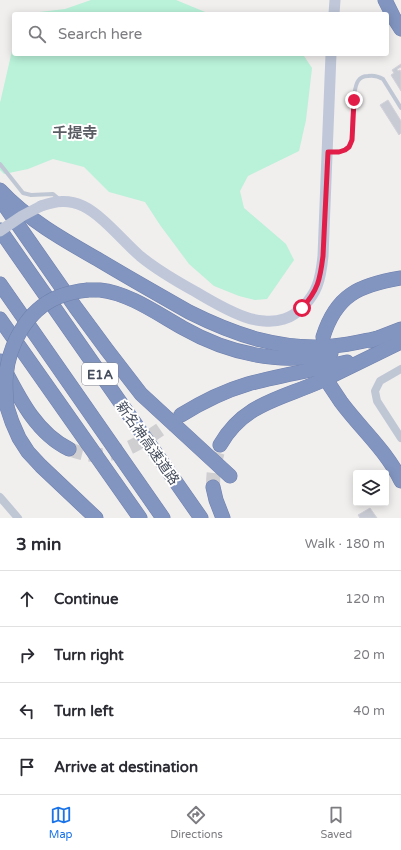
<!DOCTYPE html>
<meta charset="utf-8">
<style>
body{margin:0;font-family:"Varela Round","Noto Sans JP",sans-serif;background:#f2f2f3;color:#2b2b33}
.controls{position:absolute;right:12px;bottom:12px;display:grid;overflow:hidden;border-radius:4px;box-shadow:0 2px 10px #0003}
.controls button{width:36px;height:36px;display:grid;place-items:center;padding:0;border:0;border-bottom:1px solid #e1e1e2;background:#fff;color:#2b2b33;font:20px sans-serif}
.stop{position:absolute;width:12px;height:12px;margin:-9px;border:3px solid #e11d48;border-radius:50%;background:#fff}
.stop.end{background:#e11d48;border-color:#fff;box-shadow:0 1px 4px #0008}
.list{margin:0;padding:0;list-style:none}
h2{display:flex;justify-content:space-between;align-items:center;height:52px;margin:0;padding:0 16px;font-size:17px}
h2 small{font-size:13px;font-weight:400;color:#7c7c81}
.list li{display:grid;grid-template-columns:26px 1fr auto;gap:12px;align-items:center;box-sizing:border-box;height:56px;padding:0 16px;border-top:1px solid #e1e1e2}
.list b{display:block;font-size:15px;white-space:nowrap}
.list em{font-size:13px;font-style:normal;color:#7c7c81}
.icon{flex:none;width:22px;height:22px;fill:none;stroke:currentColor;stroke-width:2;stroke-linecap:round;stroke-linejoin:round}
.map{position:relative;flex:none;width:401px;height:518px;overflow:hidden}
.search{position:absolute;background:#fff;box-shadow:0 2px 10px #0003;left:12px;right:12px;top:12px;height:44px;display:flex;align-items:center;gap:10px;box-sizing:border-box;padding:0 14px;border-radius:4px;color:#7c7c81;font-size:15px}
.sheet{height:276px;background:#fff}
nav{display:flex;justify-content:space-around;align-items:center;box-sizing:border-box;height:56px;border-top:1px solid #e1e1e2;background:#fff;font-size:11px;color:#7c7c81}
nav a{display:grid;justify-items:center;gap:2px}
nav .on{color:#1a73e8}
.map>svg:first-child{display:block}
.green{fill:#b9f1d9}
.building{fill:#c9cbd4;stroke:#d1d2da}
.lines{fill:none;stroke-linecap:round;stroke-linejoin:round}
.highway-tunnel{stroke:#cfced1;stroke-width:14;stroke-dasharray:14 7;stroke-linecap:butt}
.highway-casing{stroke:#6e80ac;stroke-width:15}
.lane{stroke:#c0c7d4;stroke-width:4}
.street{stroke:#c0c7d4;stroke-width:8}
.secondary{stroke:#bfc7d8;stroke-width:11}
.highway{stroke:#8295c0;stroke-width:14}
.highway-bridge-casing{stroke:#6e80ac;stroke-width:15;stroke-linecap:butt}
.secondary-bridge{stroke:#bfc7d8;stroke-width:11}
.highway-bridge{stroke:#8295c0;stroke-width:14}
.route{stroke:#e11d48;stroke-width:5}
.labels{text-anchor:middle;stroke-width:4;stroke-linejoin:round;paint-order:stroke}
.shield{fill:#fff;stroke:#7d828d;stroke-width:1}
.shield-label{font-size:13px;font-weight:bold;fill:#454d5c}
.street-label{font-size:14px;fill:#454d5c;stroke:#fff}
.neighbourhood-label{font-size:15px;font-weight:bold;fill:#5a5d63;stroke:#fff}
</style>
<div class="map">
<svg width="401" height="518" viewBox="0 0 401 518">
<rect width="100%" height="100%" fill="#f1eeee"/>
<!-- green -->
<g class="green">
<path d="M91 0H176L210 14H22L65 9Z"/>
<path d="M14 42V54H291L304 56 312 68 306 120 299 151 248 176 240 191 244 208 286 244 294 260 267 299 255 300 239 296 214 286 189 264 160 225 145 202 109 192 84 167 53 159 28 169 4 174 0 170V103Z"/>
</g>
<!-- building -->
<g class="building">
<path d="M401 64V67L397 69 398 71 400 70 401 72V91L391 75 394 73 392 70Z"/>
<path d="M388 100 401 121V133L399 135 380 105Z"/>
<path d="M370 508 377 518H360L358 515Z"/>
</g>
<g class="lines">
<!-- highway-tunnel -->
<g class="highway-tunnel">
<path d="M69 449C79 453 91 456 102 455 131 453 157 431 181 415"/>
<path d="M213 487C213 472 215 459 220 445"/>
</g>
<defs>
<g id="highway">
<path d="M385 0 394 18 401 29"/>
<path d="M0 190C28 220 64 240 99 260 129 278 159 295 189 312 235 335 281 351 333 346 348 345 363 341 378 338"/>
<path d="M0 199 76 308 107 350 141 394 230 476"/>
<path d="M0 230 201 518"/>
<path d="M0 284 163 518"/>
<path d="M88 290C92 290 96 290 100 290 129 293 158 314 183 328 227 353 281 366 331 353"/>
<path d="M0 319 140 518"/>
<path d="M323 337C336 295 359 285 401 278"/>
<path d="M370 341 401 329"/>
<path d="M0 361C17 393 34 432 69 449"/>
<path d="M329 384C333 390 337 396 341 402 361 429 386 450 401 481"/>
<path d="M7 407 12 422 19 438 28 452 41 466 96 518"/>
<path d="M181 415C202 402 224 391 248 384 280 375 314 370 347 362"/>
<path d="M220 445C244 403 281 399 321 381 348 368 374 355 401 342"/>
<path d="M213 487 216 500 223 518"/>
</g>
</defs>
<!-- highway casing -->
<use href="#highway" class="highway-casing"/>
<!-- lane -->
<g class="lane">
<path d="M328 152C335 152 343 153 348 147 353 143 352 136 352 130 353 119 352 90 358 81 360 78 364 76 368 76 374 75 378 76 383 79L401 108"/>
<path d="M0 164 23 193 31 195 53 194 59 199"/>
</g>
<!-- street -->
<g class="street">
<path d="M401 369 380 381 375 391 377 401 401 438"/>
<path d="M0 497 18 518"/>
</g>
<!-- secondary -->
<g class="secondary">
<path d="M334 14 335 0"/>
<path d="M41 206C56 201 68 199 83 206 102 215 123 241 140 256 157 270 176 281 196 292 211 301 228 311 245 317 256 321 272 323 284 319 298 315 312 299 317 286 321 276 322 266 323 256L331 54"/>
</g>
<!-- highway -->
<use href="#highway" class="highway"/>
<defs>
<path id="highway-bridge" d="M7 407C6 396 5 386 6 376 9 344 27 310 58 297 68 293 77 291 88 290"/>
</defs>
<!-- highway-bridge casing -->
<use href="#highway-bridge" class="highway-bridge-casing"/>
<!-- secondary-bridge -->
<path class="secondary-bridge" d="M0 231 22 216 41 206"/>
<!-- highway-bridge -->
<use href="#highway-bridge" class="highway-bridge"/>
</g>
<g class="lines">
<!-- route -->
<path class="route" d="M302 308C318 290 320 280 323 256L328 152H339L345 150 349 147 352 140 354 100"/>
</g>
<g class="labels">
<!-- shield labels -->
<rect class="shield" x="82" y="363" width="36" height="22" rx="3"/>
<g class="shield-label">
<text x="100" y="379">E1A</text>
</g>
<!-- street labels -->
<g class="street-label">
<text transform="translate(148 443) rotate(55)" y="5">新名神高速道路</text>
</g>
<!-- neighbourhood labels -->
<g class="neighbourhood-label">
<text x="75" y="138">千提寺</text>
</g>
</g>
</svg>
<div class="controls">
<button><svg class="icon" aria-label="layers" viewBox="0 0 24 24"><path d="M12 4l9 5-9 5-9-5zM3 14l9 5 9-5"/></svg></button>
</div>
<div class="stop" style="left:302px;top:308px"></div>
<div class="stop end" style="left:354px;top:100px"></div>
<div class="search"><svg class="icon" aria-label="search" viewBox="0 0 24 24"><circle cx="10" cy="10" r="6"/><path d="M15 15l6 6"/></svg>Search here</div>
</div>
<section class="sheet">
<h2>3 min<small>Walk · 180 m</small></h2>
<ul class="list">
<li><svg class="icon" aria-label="ahead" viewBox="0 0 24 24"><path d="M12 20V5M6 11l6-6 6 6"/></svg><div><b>Continue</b></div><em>120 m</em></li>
<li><svg class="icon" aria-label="right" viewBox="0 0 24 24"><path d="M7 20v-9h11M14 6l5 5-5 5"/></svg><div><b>Turn right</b></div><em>20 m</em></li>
<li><svg class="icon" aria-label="left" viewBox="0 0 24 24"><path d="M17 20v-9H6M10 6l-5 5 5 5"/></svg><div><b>Turn left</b></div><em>40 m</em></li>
<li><svg class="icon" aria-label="arrive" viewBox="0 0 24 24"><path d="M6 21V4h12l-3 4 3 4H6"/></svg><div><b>Arrive at destination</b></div></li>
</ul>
</section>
<nav>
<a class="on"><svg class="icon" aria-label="map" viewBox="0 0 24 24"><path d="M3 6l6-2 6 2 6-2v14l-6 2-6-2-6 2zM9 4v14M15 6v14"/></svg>Map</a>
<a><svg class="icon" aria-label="directions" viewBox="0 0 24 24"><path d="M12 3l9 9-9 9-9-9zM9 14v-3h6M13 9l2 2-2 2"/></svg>Directions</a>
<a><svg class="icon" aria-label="saved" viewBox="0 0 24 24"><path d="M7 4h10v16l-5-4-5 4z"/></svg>Saved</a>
</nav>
